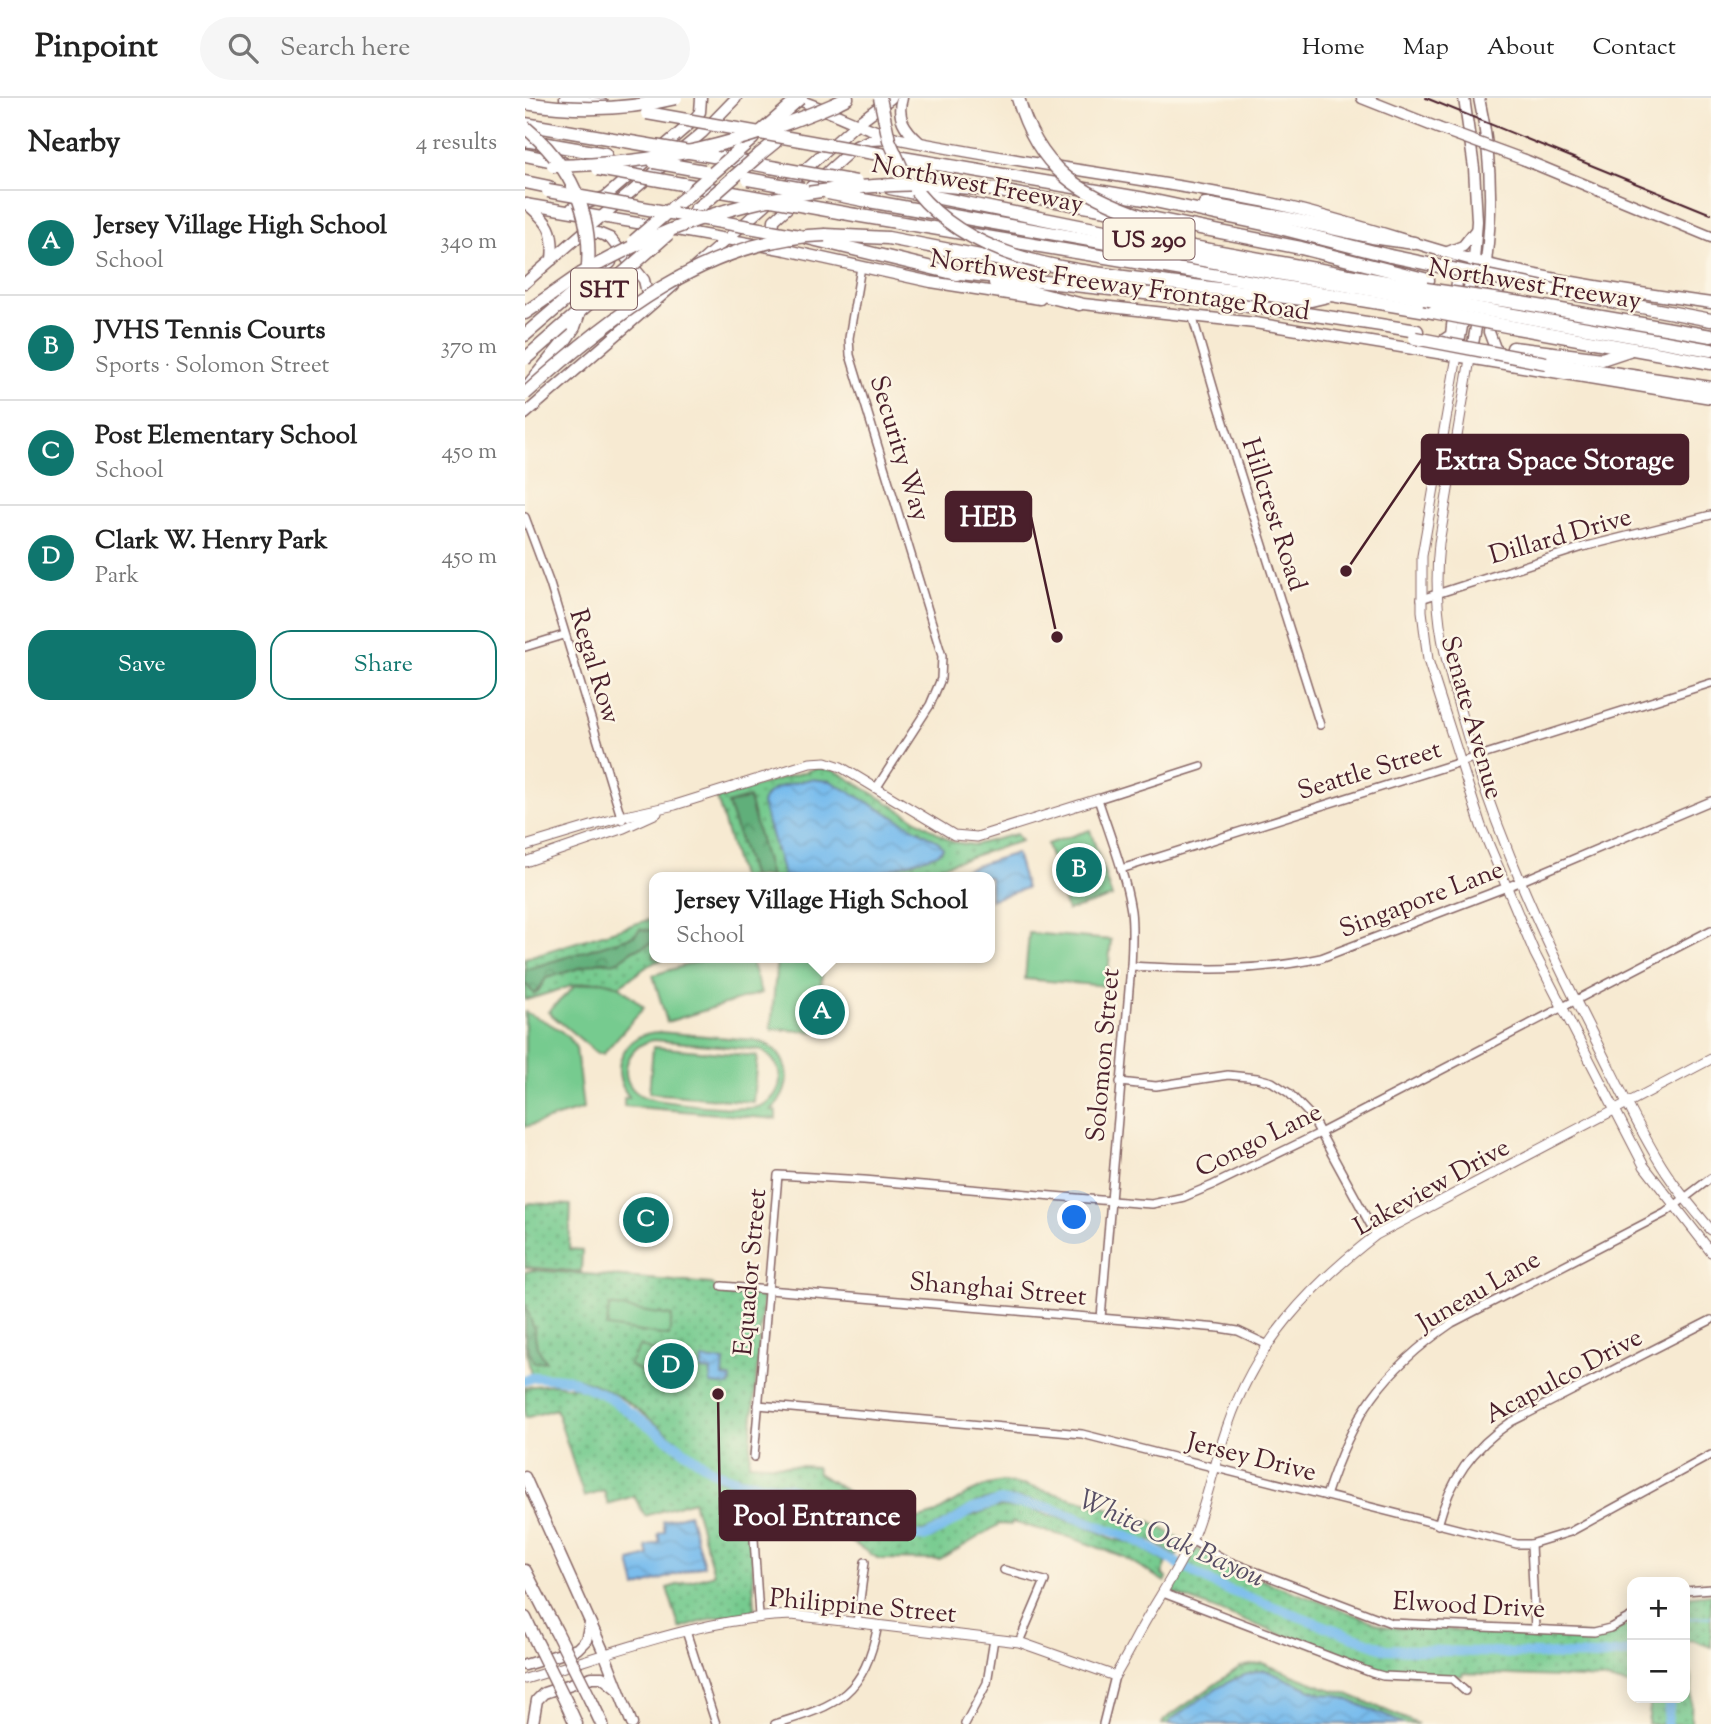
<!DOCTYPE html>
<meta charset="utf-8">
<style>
body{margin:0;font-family:"Sorts Mill Goudy",serif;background:#f6f6f6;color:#222}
.controls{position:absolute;right:21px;bottom:21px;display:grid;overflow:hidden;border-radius:14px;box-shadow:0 4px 18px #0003}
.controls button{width:63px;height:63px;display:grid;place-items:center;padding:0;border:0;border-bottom:2px solid #e0e0e0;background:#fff;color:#222;font:35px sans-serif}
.you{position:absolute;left:550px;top:1120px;width:24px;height:24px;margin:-18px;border:5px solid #fff;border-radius:50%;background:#1a73e8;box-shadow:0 0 0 10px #1a73e833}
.badge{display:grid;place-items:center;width:46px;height:46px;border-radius:50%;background:#0f766e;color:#fff;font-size:23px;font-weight:700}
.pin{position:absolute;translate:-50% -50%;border:4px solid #fff;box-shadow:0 2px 7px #0006}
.popup{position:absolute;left:124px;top:774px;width:346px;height:91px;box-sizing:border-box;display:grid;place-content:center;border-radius:14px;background:#fff;filter:drop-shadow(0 2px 5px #0005);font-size:23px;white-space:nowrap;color:#767676}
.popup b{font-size:26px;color:#222}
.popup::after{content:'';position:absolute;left:50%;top:100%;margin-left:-14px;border:14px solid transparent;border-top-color:#fff}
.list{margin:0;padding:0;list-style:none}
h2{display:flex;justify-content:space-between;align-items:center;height:91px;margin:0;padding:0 28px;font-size:30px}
h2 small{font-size:23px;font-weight:400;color:#767676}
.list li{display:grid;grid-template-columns:46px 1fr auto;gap:21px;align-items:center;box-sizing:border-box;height:105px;padding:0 28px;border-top:2px solid #e0e0e0}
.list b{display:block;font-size:26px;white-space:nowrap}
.list p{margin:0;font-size:23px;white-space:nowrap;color:#767676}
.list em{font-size:23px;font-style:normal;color:#767676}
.actions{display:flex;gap:14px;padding:21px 28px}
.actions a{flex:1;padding:16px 0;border:2px solid #0f766e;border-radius:21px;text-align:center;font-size:24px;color:#0f766e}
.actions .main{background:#0f766e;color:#fff}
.icon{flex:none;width:38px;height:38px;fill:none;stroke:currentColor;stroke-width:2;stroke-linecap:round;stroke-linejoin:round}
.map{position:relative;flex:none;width:1186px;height:1626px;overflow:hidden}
header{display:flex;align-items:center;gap:42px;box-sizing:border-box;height:98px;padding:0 35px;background:#fff;border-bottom:2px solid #e0e0e0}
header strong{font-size:33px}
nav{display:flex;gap:38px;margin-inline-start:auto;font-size:24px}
.search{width:490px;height:63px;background:#f6f6f6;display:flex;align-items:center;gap:18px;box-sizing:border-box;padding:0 24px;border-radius:38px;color:#767676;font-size:26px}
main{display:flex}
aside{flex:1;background:#fff}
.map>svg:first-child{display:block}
.green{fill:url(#green-dots);stroke:#60755d;stroke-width:2}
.forest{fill:url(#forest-crowns);stroke:#556752;stroke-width:2}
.pitch{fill:#76cb8f;stroke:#60755d;stroke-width:2;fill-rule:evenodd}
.water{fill:url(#water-waves);stroke:#606d8c;stroke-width:2}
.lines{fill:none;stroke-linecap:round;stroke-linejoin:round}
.stream{stroke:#76bbed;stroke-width:2}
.river{stroke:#76bbed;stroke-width:10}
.minor-casing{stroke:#876665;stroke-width:10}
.tertiary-casing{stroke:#876665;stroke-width:11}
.secondary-casing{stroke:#876665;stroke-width:13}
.motorway-casing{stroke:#876665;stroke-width:15}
.minor{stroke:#fff;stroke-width:7}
.tertiary{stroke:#fff;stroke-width:9}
.secondary{stroke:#fff;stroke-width:10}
.motorway{stroke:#fff;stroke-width:12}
.rail{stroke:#4a1f2b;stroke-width:2}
.secondary-bridge-casing{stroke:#876665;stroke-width:13;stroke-linecap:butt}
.motorway-bridge-casing{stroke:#876665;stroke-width:15;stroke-linecap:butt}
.secondary-bridge{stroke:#fff;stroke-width:10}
.motorway-bridge{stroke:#fff;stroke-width:12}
.labels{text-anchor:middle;stroke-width:5;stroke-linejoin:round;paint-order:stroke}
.shield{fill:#fcf5e5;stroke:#7f5f63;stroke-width:2}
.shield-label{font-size:24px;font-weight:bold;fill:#4a1f2b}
.street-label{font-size:26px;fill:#4a1f2b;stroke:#fcf5e5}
.water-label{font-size:28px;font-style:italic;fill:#574e65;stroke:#fcf5e5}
.leader{fill:none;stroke:#4a1f2b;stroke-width:2.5}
.callout-dot{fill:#4a1f2b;stroke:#fcf5e5;stroke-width:2.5}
.callout{fill:#4a1f2b;stroke:#4a1f2b;stroke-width:2.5}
.callout-label{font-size:28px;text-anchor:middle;font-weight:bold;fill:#fff}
</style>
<header>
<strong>Pinpoint</strong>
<div class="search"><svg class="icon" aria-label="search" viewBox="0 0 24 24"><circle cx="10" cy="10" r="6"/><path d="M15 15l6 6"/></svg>Search here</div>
<nav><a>Home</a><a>Map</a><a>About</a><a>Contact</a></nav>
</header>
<main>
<aside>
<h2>Nearby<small>4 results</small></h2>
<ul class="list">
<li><span class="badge">A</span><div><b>Jersey Village High School</b><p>School</p></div><em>340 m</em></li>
<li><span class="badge">B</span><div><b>JVHS Tennis Courts</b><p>Sports · Solomon Street</p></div><em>370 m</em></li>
<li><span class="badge">C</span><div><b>Post Elementary School</b><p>School</p></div><em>450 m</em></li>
<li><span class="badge">D</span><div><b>Clark W. Henry Park</b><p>Park</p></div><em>450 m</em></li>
</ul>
<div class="actions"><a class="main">Save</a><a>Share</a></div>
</aside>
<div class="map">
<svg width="1186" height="1626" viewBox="0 0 1186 1626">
<defs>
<pattern id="green-dots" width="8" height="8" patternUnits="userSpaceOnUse" patternTransform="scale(1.75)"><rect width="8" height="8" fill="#76cb8f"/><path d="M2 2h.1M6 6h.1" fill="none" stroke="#63a475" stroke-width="1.8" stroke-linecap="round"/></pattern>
<pattern id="forest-crowns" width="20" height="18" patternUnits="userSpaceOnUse" patternTransform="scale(1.75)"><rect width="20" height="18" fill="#60af7a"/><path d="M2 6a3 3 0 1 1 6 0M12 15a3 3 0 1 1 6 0" fill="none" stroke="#518e64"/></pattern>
<pattern id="water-waves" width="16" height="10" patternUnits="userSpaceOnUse" patternTransform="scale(1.75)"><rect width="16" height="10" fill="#76bbed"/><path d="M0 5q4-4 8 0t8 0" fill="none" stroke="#68a0cb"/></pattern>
</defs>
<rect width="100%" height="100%" fill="#fcf5e5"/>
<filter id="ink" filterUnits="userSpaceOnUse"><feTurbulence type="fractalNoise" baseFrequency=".0143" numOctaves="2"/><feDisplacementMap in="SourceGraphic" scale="14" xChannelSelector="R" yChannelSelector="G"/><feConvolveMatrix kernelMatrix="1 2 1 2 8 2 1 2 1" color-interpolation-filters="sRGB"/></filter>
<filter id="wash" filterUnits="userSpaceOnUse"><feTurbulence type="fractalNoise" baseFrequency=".00686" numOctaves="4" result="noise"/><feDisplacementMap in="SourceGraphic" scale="28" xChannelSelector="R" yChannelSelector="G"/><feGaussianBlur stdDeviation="1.57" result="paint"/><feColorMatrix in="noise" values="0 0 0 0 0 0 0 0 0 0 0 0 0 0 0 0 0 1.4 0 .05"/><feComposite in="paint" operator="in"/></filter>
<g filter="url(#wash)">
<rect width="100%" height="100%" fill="#f7ead2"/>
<!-- green -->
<g class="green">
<path d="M292 670 311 673 428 744 449 747 491 736 496 743 382 779H245L223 700 203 706 227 779H215L192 700Z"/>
<path d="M129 820V833L115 831 109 838 0 872V860Z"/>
<path d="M129 844V860H143L127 865 94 888C64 876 30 895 0 902V885L9 896 13 893 21 880 78 863 88 864 95 862 108 852Z"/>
<path d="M5 1105 46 1107 44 1151 57 1152 56 1174 0 1169V1108Z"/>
<path d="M8 1172 187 1186 194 1192 233 1195 238 1200 224 1365 291 1369 293 1375 350 1411 377 1421H394L408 1417 444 1395 463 1387 477 1384 502 1388 604 1416 626 1424 660 1444 651 1459C641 1453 630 1440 618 1443 580 1426 513 1395 471 1400 430 1404 411 1448 364 1432 336 1423 310 1403 283 1391 253 1379 220 1386 191 1370 140 1341 103 1290 43 1278 31 1276 18 1277 6 1278L0 1243 9 1264 15 1263 0 1221V1174Z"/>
<path d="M29 1286 53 1290 79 1299 99 1311 196 1382 228 1391 272 1396 291 1403 343 1434 364 1439 395 1442 408 1440 436 1422 470 1409 500 1410 556 1426 588 1441 610 1446 642 1465 637 1476 642 1480 640 1484 599 1459 550 1441 487 1424 486 1427 475 1426 415 1462 354 1461 276 1413 224 1407 230 1511 226 1515 188 1520 155 1531 142 1490 189 1476 168 1403 120 1418 109 1398 83 1406 79 1393 59 1399 31 1311 0 1320V1289Z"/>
<path d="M668 1451H672L702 1469 863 1529 1067 1538 1087 1534 1107 1524V1588L1079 1581 938 1575 937 1578 862 1575 846 1571 650 1496 647 1489Z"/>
<path d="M1186 1496V1549L1167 1542 1160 1544V1499Z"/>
<path d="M1160 1560 1167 1580 1166 1626H1123L1126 1600H1160Z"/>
<path d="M737 1565 798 1589 820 1595 893 1626H637L639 1622 715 1569Z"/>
</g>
<!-- forest -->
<g class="forest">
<path d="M224 700 245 779H227L203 706Z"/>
<path d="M115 831 129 833V844L108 852 95 862 88 865 78 863 21 880 13 893 9 896 0 885V872L109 838Z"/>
<path d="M0 1205 9 1231 12 1249 21 1263 9 1265 0 1243Z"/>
</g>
<!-- pitch -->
<g class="pitch">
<path d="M565 732 587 799 542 813 522 746Z"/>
<path d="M504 835 586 842 582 888 500 881Z"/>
<path d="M185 860H225L236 895 142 924 128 877Z"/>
<path d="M252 860H298L293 934 246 931Z"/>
<path d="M77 883 94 888 119 909 78 956 72 955 23 914 50 888Z"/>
<path d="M0 914C18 922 42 932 51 950L58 1011 0 1029Z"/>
<path d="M134 934 228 942C264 948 273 989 246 1012L251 1013V1021L99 1008V1000L104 999C82 972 98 934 134 934ZM129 942 236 952C249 960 258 973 254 988 251 998 242 1007 232 1009 218 1013 125 1004 115 997 89 981 102 946 129 942Z"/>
<path d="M128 949 232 958 228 1004 124 995Z"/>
<path d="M84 1208 147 1218 144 1238 82 1229Z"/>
<path d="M115 1247 140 1260 130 1281 104 1267Z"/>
</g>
<!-- water -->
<g class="water">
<path d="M285 681 305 683 414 744 418 750 413 756 342 779H259L237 706C241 687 269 686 285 681Z"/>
<path d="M491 755 501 790 465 802V779H415Z"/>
<path d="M177 1261 199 1263 198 1279 206 1280 205 1288 185 1286 186 1273 176 1272Z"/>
<path d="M164 1416 179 1467 111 1490 105 1463 124 1458 121 1449 135 1444 133 1436 140 1433 138 1423Z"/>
<path d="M740 1572 796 1596 812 1597 879 1626H643L647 1621C677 1601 704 1577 740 1572Z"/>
</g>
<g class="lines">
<!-- stream -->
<g class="stream">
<path d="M1160 1521 1186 1519"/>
<path d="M1105 1553 1107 1551"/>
</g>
<!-- river -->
<g class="river">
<path d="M0 1282 9 1279 43 1281 80 1297 191 1375 214 1383 264 1390 292 1399 349 1431 374 1439H399L416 1431 448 1411 475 1403 525 1410 611 1442 693 1488 861 1551 1071 1558 1107 1554"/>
<path d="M1142 1626 1145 1600"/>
</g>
</g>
</g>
<g filter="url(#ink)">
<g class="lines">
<defs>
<g id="minor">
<path d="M336 169 324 240 325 257 417 558 416 581 405 607 352 689"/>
<path d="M667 217 691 299 795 627"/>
<path d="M0 419 25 486 97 722"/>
<path d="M896 501 1058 449 1186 417"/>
<path d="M0 549 39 537"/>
<path d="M596 771 1186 585"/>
<path d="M606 868C674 872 730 874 796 860L982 789 1186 703"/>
<path d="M595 984 631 988 703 977 732 980 747 984 764 995 786 1018 851 1137"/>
<path d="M197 1188 694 1230 713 1233 743 1247"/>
<path d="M576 1220 606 868C607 850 608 831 606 813 600 775 585 738 573 701L676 668"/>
<path d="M233 1307 557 1336 992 1446H1006L1045 1434 1186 1357"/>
<path d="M229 1359 253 1077 339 1082 611 1105 627 1106 659 1099 688 1087 795 1035 1186 832"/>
<path d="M801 1398C827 1317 857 1273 927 1225L1140 1115 1186 1080"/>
<path d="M227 1410 234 1518"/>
<path d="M913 1427C925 1382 947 1350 986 1324L1186 1222"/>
<path d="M666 1442 703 1463 866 1525 1069 1534 1085 1530 1107 1518"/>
<path d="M1006 1446 1010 1531"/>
<path d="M479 1472 520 1483 494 1544"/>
<path d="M1160 1493 1186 1491"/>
<path d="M638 1495 847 1575 858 1578 927 1581 940 1593"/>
<path d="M332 1524 340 1464"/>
<path d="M161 1533 191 1626"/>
<path d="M250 1626C315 1607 339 1596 353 1527"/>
<path d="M440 1626 462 1585 469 1541"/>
<path d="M578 1626 590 1578"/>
</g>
<g id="tertiary">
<path d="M932 258 897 458V513L903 562 956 728 1010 856 1119 1068 1186 1154"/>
<path d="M945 261 914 445C906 521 923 572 944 643 976 747 1019 841 1068 937 1089 978 1108 1020 1132 1060 1147 1086 1167 1109 1186 1132"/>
<path d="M0 748 96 719 150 707 285 665 301 664 316 669 429 737 452 739 573 701"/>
<path d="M0 764 99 730 132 715"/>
<path d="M0 1581C88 1555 175 1520 267 1517L494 1544 590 1578C601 1560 610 1541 621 1522 636 1496 653 1471 666 1443 682 1406 689 1365 703 1327 731 1245 784 1189 851 1137L1186 961"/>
</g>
<g id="secondary">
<path d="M267 0C304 11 337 31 375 41 498 66 623 80 746 105 816 120 882 144 951 163 1028 183 1107 194 1186 205"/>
<path d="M377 0C371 19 380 31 394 44"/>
<path d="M837 0 913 30"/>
<path d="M1000 62 1186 139"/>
<path d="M258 91 330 27 366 0"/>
<path d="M0 106 130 128"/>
<path d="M2 106C24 125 30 132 27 162"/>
<path d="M47 110 80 99 166 25 175 14 176 0"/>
<path d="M146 131 261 152 406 184 515 201"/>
<path d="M55 138 73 135 85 140 119 182 122 195 120 204"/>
<path d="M248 138 249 122 331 48 345 42 365 41"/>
<path d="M923 154 938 148 950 133"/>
<path d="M169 170 246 102"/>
<path d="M0 185 76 119 177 35 211 0"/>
<path d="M549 205 730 225 1186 300"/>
<path d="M911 247 926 237 932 184 927 167"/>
<path d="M932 256 949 162 952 123 949 70 939 0"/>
<path d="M946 257C963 164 975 94 954 0"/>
<path d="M979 258 970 250 964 234 970 196 977 188 990 182"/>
<path d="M0 316 149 187"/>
<path d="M0 1379 80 1557 107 1626"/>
<path d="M0 1567 52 1551 61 1542 65 1525"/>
<path d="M8 1625 12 1602 19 1595 67 1579H77L93 1592"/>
</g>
<g id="motorway">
<path d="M41 0 77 7"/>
<path d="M312 5 322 0"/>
<path d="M0 26 94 42"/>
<path d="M0 42 80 56"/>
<path d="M213 53 228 40"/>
<path d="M354 56 620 101 743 127 865 158"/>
<path d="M0 57 38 65"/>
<path d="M234 57 250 44"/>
<path d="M188 58 246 69"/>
<path d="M0 84 24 89"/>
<path d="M157 86 213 96"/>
<path d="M399 86 469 92 620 119 776 150 903 182"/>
<path d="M365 90 574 132 901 191"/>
<path d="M338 102 899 201"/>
<path d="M680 106 765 121 847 139 889 145"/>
<path d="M148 109 163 97"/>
<path d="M170 112 184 101"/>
<path d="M330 117 908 214"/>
<path d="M300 137 363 140 517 170"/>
<path d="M283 140 432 176"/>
<path d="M425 174C581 190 737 207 892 233"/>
<path d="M470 185 554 206"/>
<path d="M644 185 786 202 803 198"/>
<path d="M1053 197 1186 222"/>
<path d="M996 205 1186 238"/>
<path d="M0 215 56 176"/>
<path d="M994 218 1186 252"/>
<path d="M992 230 1186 265"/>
<path d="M0 237 85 164"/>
<path d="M988 250 1077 261 1104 252"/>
<path d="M1021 265 1186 290"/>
<path d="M3 288 36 248 49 229"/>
<path d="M0 1473 31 1533"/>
<path d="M0 1520 13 1547"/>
<path d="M66 1603 77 1626"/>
<path d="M41 1604 51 1626"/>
</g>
</defs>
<!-- minor casing -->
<use href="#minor" class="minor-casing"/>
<!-- tertiary casing -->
<use href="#tertiary" class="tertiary-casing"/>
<!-- secondary casing -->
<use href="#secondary" class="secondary-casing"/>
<!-- motorway casing -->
<use href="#motorway" class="motorway-casing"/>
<!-- minor -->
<use href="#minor" class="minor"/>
<!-- tertiary -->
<use href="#tertiary" class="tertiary"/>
<!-- secondary -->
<use href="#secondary" class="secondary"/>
<!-- motorway -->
<use href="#motorway" class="motorway"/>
<!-- rail -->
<path class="rail" d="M901 0 1186 116"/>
<defs>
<path id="secondary-bridge" d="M913 30 1000 62"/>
<g id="motorway-bridge">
<path d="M355 0 364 42 378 73"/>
<path d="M493 0C513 70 554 97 620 119"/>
<path d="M0 5C50 13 102 12 151 0"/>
<path d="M122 15 354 56"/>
<path d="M0 29C64 83 78 151 49 229"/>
<path d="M237 33 275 0"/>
<path d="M94 42 188 58"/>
<path d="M129 64 179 73"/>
<path d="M28 68C133 66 216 47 312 5"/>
<path d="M246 69 331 84"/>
<path d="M73 71 157 86"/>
<path d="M223 81 278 91"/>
<path d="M23 93 274 138"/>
<path d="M391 93C452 168 554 172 644 185"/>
<path d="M303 95 338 102"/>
<path d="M213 96 330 117"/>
<path d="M163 97 213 53"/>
<path d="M184 101 234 57"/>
<path d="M109 143 146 111"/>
<path d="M865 158 1053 197"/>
<path d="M56 176C170 110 269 88 399 86"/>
<path d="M901 191 996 205"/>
<path d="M899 201 994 218"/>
<path d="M908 214 992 230"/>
<path d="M890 240 1021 265"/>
<path d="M0 261 143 136"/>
<path d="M0 296C82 221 183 140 300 137"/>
<path d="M31 1533 66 1603"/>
<path d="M13 1547 41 1604"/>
</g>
</defs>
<!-- secondary-bridge casing -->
<use href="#secondary-bridge" class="secondary-bridge-casing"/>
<!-- motorway-bridge casing -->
<use href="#motorway-bridge" class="motorway-bridge-casing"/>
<!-- secondary-bridge -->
<use href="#secondary-bridge" class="secondary-bridge"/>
<!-- motorway-bridge -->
<use href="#motorway-bridge" class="motorway-bridge"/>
</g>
</g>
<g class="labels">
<!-- shield labels -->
<g class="shield">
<rect x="578.5" y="120.5" width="91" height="41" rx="5"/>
<rect x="46" y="170.5" width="66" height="41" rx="5"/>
</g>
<g class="shield-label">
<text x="624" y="149">US 290</text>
<text x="79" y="199">SHT</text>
</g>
<!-- street labels -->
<g class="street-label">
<text transform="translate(453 85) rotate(11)" y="9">Northwest Freeway</text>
<text transform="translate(1010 185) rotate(9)" y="9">Northwest Freeway</text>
<text transform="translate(595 186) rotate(8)" y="9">Northwest Freeway Frontage Road</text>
<text transform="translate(376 350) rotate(73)" y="9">Security Way</text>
<text transform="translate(750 416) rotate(72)" y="9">Hillcrest Road</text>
<text transform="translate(1035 437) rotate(-16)" y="9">Dillard Drive</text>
<text transform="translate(71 568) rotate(73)" y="9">Regal Row</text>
<text transform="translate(948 619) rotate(74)" y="9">Senate Avenue</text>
<text transform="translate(844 671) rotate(-17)" y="9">Seattle Street</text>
<text transform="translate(896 800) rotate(-21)" y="9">Singapore Lane</text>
<text transform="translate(577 957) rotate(-85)" y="9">Solomon Street</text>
<text transform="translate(733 1041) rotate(-26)" y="9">Congo Lane</text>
<text transform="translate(906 1088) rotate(-29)" y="9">Lakeview Drive</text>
<text transform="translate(224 1174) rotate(-85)" y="9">Equador Street</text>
<text transform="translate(473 1190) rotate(5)" y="9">Shanghai Street</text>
<text transform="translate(953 1192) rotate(-30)" y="9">Juneau Lane</text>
<text transform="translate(1038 1277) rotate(-28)" y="9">Acapulco Drive</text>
<text transform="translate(727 1358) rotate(14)" y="9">Jersey Drive</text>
<text transform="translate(944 1506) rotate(3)" y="9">Elwood Drive</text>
<text transform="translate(338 1507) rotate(5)" y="9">Philippine Street</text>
</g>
<!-- water labels -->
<g class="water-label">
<text transform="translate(647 1439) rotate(24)" y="10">White Oak Bayou</text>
</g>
</g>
<!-- callouts -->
<path class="leader" d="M821 473L897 361M532 539L506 419M193 1296L195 1417"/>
<g class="callout-dot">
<circle cx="821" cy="473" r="7"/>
<circle cx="532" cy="539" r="7"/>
<circle cx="193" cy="1296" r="7"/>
</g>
<g class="callout">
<rect x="897" y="337" width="266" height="49" rx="7"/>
<rect x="421" y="394" width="85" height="49" rx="7"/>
<rect x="195" y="1393" width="195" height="49" rx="7"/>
</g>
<g class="callout-label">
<text x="1030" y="371">Extra Space Storage</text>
<text x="463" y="428">HEB</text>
<text x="292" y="1427">Pool Entrance</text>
</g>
</svg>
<div class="controls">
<button>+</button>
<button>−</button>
</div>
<div class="you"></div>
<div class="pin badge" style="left:297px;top:914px">A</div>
<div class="popup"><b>Jersey Village High School</b>School</div>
<div class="pin badge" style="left:554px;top:772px">B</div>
<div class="pin badge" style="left:121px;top:1122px">C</div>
<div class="pin badge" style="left:146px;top:1268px">D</div>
</div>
</main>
